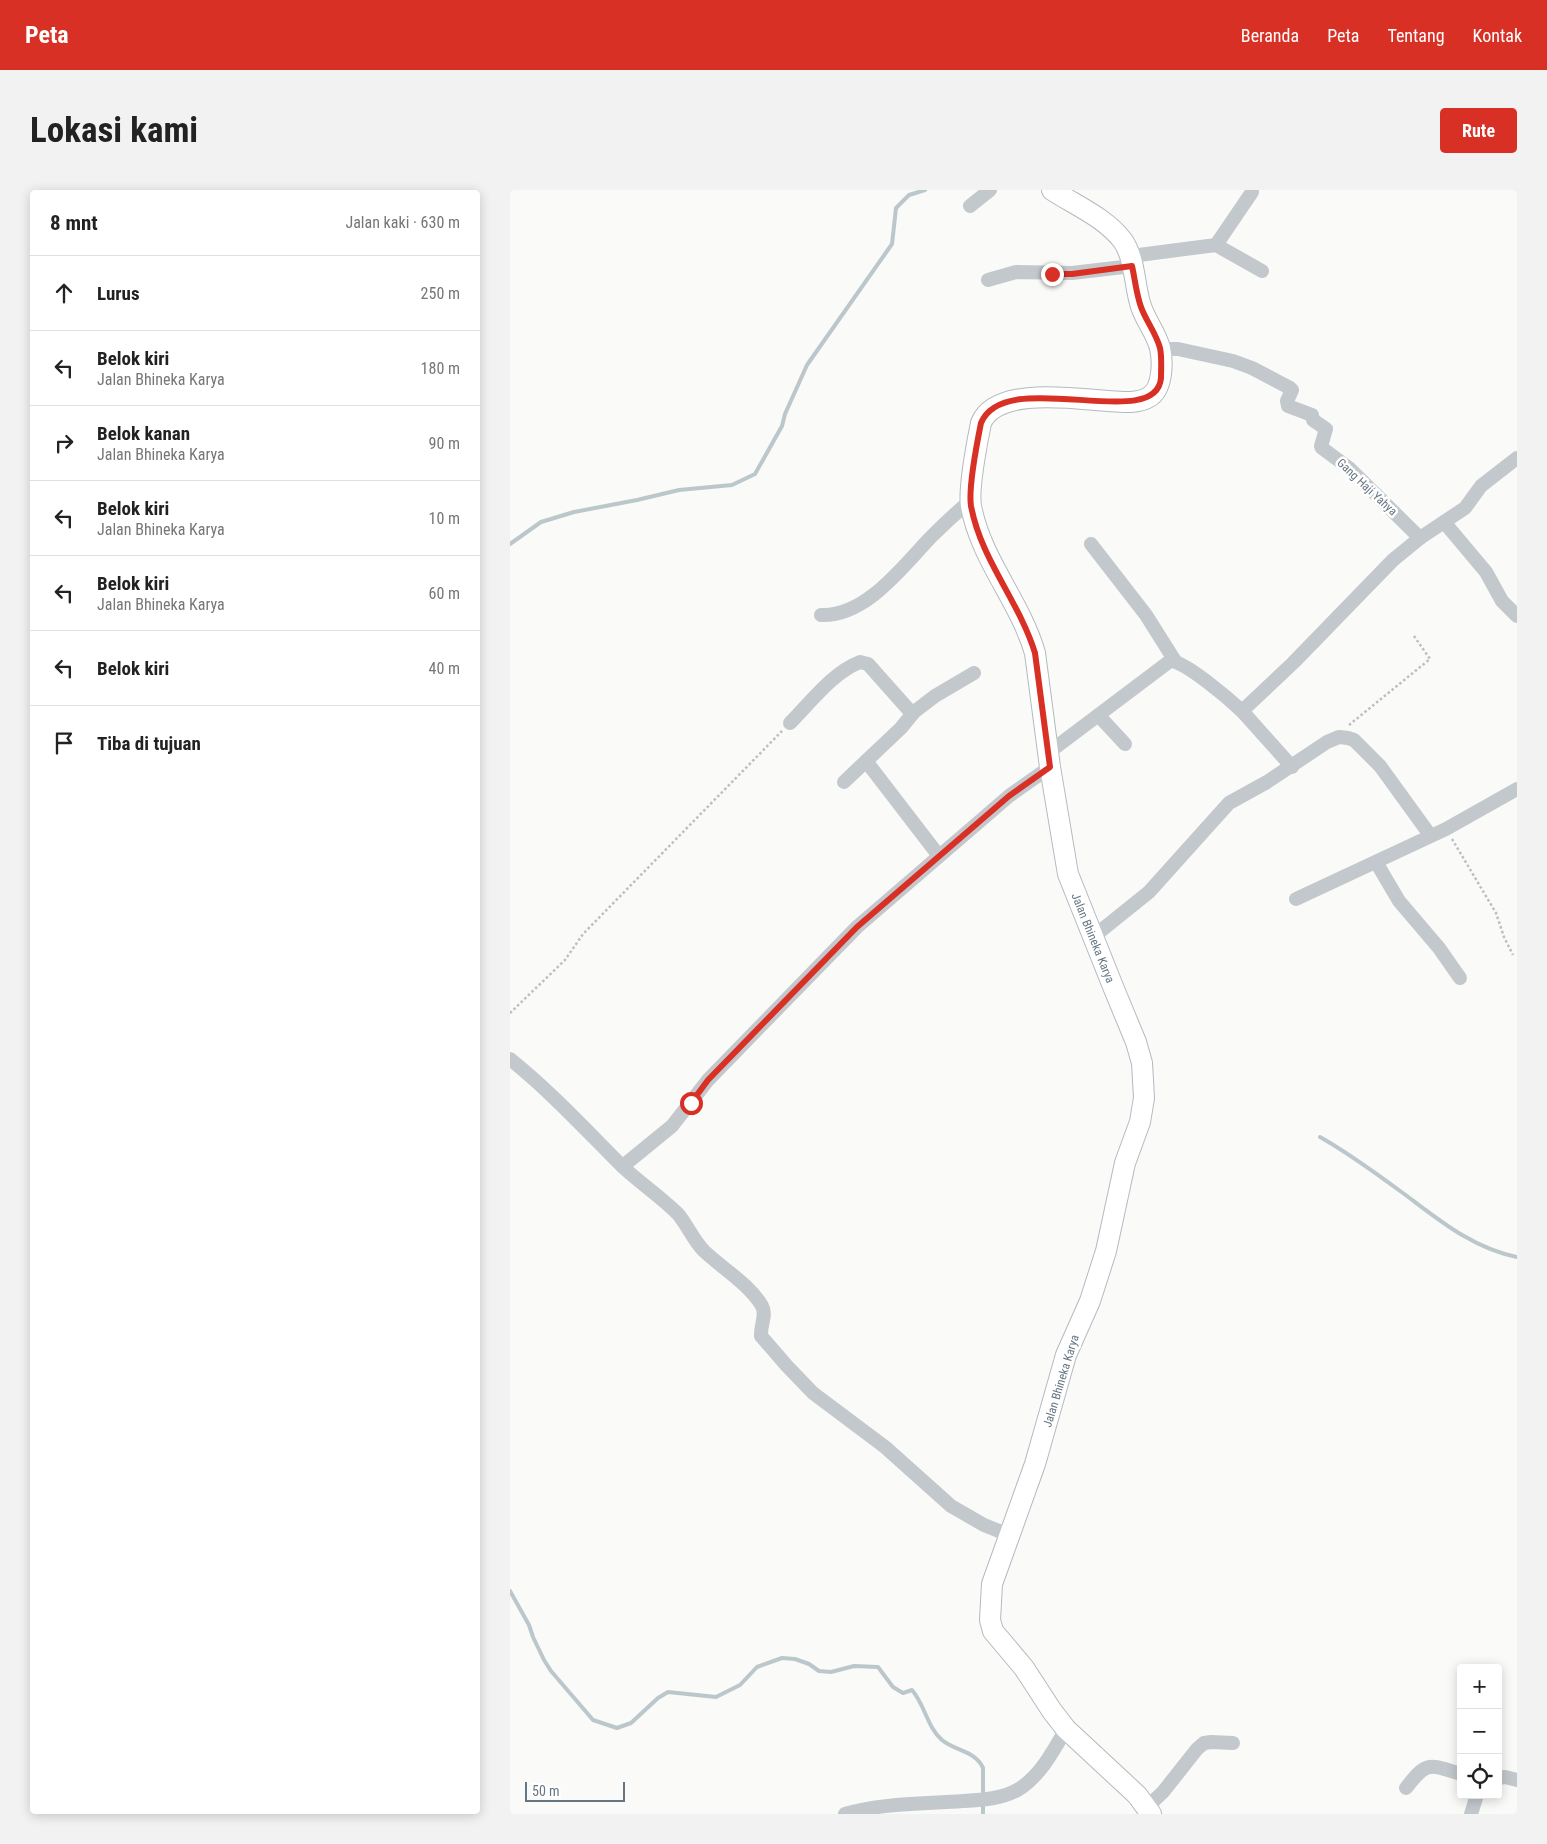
<!DOCTYPE html>
<html lang="id">
<meta charset="utf-8">
<style>
body{margin:0;font-family:"Roboto Condensed",sans-serif;background:#f2f2f2;color:#222}
.controls{position:absolute;right:15px;bottom:15px;display:grid;overflow:hidden;border-radius:5px;box-shadow:0 2px 12px #0003}
.controls button{width:45px;height:45px;display:grid;place-items:center;padding:0;border:0;border-bottom:1px solid #e0e0e0;background:#fff;color:#222;font:25px sans-serif}
.scale{position:absolute;left:15px;bottom:12px;width:100px;box-sizing:border-box;padding-left:5px;border:2px solid #657683;border-top:0;font-size:14px;line-height:18px;white-space:nowrap;color:#657683;-webkit-text-stroke:4px #fff;paint-order:stroke}
.stop{position:absolute;width:15px;height:15px;margin:-11px;border:4px solid #d93025;border-radius:50%;background:#fff}
.stop.end{background:#d93025;border-color:#fff;box-shadow:0 1px 5px #0008}
.list{margin:0;padding:0;list-style:none}
h2{display:flex;justify-content:space-between;align-items:center;height:65px;margin:0;padding:0 20px;font-size:21px}
h2 small{font-size:16px;font-weight:400;color:#767676}
.list li{display:grid;grid-template-columns:32px 1fr auto;gap:15px;align-items:center;box-sizing:border-box;height:75px;padding:0 20px;border-top:1px solid #e0e0e0}
.list b{display:block;font-size:19px;white-space:nowrap}
.list p{margin:0;font-size:16px;white-space:nowrap;color:#767676}
.list em{font-size:16px;font-style:normal;color:#767676}
.icon{flex:none;width:28px;height:28px;fill:none;stroke:currentColor;stroke-width:2;stroke-linecap:round;stroke-linejoin:round}
.map{position:relative;flex:none;width:1007px;height:1624px;overflow:hidden;border-radius:5px}
header{display:flex;align-items:center;gap:30px;box-sizing:border-box;height:70px;padding:0 25px;background:#d93025;color:#fff}
header strong{font-size:24px}
nav{display:flex;gap:28px;margin-inline-start:auto;font-size:18px}
.intro{display:flex;align-items:center;justify-content:space-between;box-sizing:border-box;height:120px;padding:0 30px}
h1{margin:0;font-size:35px}
.button{padding:12px 22px;border-radius:5px;background:#d93025;color:#fff;font-size:18px;font-weight:700}
main{display:flex;gap:30px;padding:0 30px}
aside{flex:1;background:#fff;border-radius:5px;box-shadow:0 2px 12px #0003}
.map>svg:first-child{display:block}
.lines{fill:none;stroke-linecap:round;stroke-linejoin:round}
.stream{stroke:#bbc7cb;stroke-width:4}
.secondary-casing{stroke:#b3babf;stroke-width:22}
.path{stroke:#bbbfc2;stroke-width:2.5;stroke-dasharray:2.5 2.5;stroke-linecap:butt}
.street{stroke:#c3c8cc;stroke-width:14}
.secondary{stroke:#fff;stroke-width:20}
.route{stroke:#d93025;stroke-width:6}
.labels{text-anchor:middle;stroke-width:5;stroke-linejoin:round;paint-order:stroke}
.street-label{font-size:12px;fill:#657683;stroke:#fff}
</style>
<header>
<strong>Peta</strong>
<nav><a>Beranda</a><a>Peta</a><a>Tentang</a><a>Kontak</a></nav>
</header>
<div class="intro"><h1>Lokasi kami</h1><a class="button">Rute</a></div>
<main>
<aside>
<h2>8 mnt<small>Jalan kaki · 630 m</small></h2>
<ul class="list">
<li><svg class="icon" aria-label="ahead" viewBox="0 0 24 24"><path d="M12 20V5M6 11l6-6 6 6"/></svg><div><b>Lurus</b></div><em>250 m</em></li>
<li><svg class="icon" aria-label="left" viewBox="0 0 24 24"><path d="M17 20v-9H6M10 6l-5 5 5 5"/></svg><div><b>Belok kiri</b><p>Jalan Bhineka Karya</p></div><em>180 m</em></li>
<li><svg class="icon" aria-label="right" viewBox="0 0 24 24"><path d="M7 20v-9h11M14 6l5 5-5 5"/></svg><div><b>Belok kanan</b><p>Jalan Bhineka Karya</p></div><em>90 m</em></li>
<li><svg class="icon" aria-label="left" viewBox="0 0 24 24"><path d="M17 20v-9H6M10 6l-5 5 5 5"/></svg><div><b>Belok kiri</b><p>Jalan Bhineka Karya</p></div><em>10 m</em></li>
<li><svg class="icon" aria-label="left" viewBox="0 0 24 24"><path d="M17 20v-9H6M10 6l-5 5 5 5"/></svg><div><b>Belok kiri</b><p>Jalan Bhineka Karya</p></div><em>60 m</em></li>
<li><svg class="icon" aria-label="left" viewBox="0 0 24 24"><path d="M17 20v-9H6M10 6l-5 5 5 5"/></svg><div><b>Belok kiri</b></div><em>40 m</em></li>
<li><svg class="icon" aria-label="arrive" viewBox="0 0 24 24"><path d="M6 21V4h12l-3 4 3 4H6"/></svg><div><b>Tiba di tujuan</b></div></li>
</ul>
</aside>
<div class="map">
<svg width="1007" height="1624" viewBox="0 0 1007 1624">
<rect width="100%" height="100%" fill="#fafaf8"/>
<g class="lines">
<!-- stream -->
<g class="stream">
<path d="M0 354 31 332 64 322 127 310 169 300 222 295 245 284 272 236 275 224 297 175 382 54 386 18 399 5 415 0"/>
<path d="M810 947C842 965 871 987 901 1009 934 1034 966 1059 1007 1067"/>
<path d="M0 1401 19 1435 23 1447 34 1470 41 1481 83 1530 107 1538 121 1533 148 1508 158 1502 206 1507 230 1495 247 1477 272 1468 285 1469 299 1474 309 1481 321 1482 344 1476 368 1477 383 1497 393 1503 402 1500C415 1515 417 1537 432 1550 445 1561 466 1561 473 1578V1624"/>
</g>
<defs>
<path id="secondary" d="M542 0C565 15 596 28 613 51 625 69 624 92 630 113 634 129 646 142 650 158 653 172 653 199 639 207 628 214 611 212 598 211 566 209 486 196 471 233 467 253 458 297 461 316 471 370 510 411 525 463L540 577 558 684 604 799 626 852 632 873 634 908 630 932 615 973 596 1061 580 1111 556 1165 525 1274 482 1394 480 1430 483 1441 514 1478 542 1521 556 1539 627 1605 641 1624"/>
</defs>
<!-- secondary casing -->
<use href="#secondary" class="secondary-casing"/>
<!-- path -->
<g class="path">
<path d="M839 535 920 469 904 446"/>
<path d="M942 649 986 723 994 747 1003 765"/>
<path d="M0 823 55 770 73 744 272 541"/>
</g>
<!-- street -->
<g class="street">
<path d="M460 16 480 0"/>
<path d="M706 55 742 2"/>
<path d="M621 66 706 55 752 81"/>
<path d="M478 90 506 82 562 83 622 76"/>
<path d="M650 159H668L723 171 742 178 780 198 782 200 777 211 778 216 802 225 803 230 816 239 811 256 812 258 839 278 910 348"/>
<path d="M934 332 976 382 992 411 1007 426"/>
<path d="M581 354 636 425 665 471"/>
<path d="M311 425C356 427 393 376 421 347 434 334 447 322 461 310"/>
<path d="M732 521 782 577"/>
<path d="M589 526 615 554"/>
<path d="M280 533C301 512 322 483 350 472L358 474 398 519 404 522"/>
<path d="M538 563 660 471C675 471 719 509 732 521L783 473 883 370 910 348 955 318 971 296 1007 268"/>
<path d="M356 571 429 666"/>
<path d="M334 592 391 538 404 522 425 506 464 483"/>
<path d="M866 672 889 711 929 758 950 788"/>
<path d="M786 709 936 639 1007 599"/>
<path d="M583 747 639 702 719 613 757 592 817 552 829 547 838 548 844 550 870 576 920 645"/>
<path d="M0 869C41 902 76 940 113 977 130 993 151 1007 168 1024 178 1036 183 1050 194 1061 212 1078 240 1095 252 1116 257 1125 250 1136 251 1146L277 1176 303 1203 375 1257 441 1316 474 1335 499 1345"/>
<path d="M113 976 162 936 198 890 347 737 499 606 540 577"/>
<path d="M988 1588 995 1587 1007 1590"/>
<path d="M896 1598C917 1571 918 1574 951 1584"/>
<path d="M637 1617 653 1602 687 1559 694 1553 701 1552 723 1553"/>
<path d="M335 1624C371 1613 415 1614 453 1611 471 1610 493 1609 509 1599 530 1586 544 1560 556 1539"/>
<path d="M961 1624 967 1605"/>
</g>
<!-- secondary -->
<use href="#secondary" class="secondary"/>
</g>
<g class="lines">
<!-- route -->
<path class="route" d="M181 913 198 890 347 737 499 606 540 577 525 463C509 411 471 370 461 316 458 297 467 253 471 233 495 175 646 244 651 188 651 180 652 167 650 158 646 143 636 131 631 117 626 103 625 89 622 76L562 84H542"/>
</g>
<g class="labels">
<!-- street labels -->
<g class="street-label">
<text transform="translate(857 297) rotate(43)" y="4">Gang Haji Yahya</text>
<text transform="translate(583 748) rotate(68)" y="4">Jalan Bhineka Karya</text>
<text transform="translate(551 1191) rotate(-73)" y="4">Jalan Bhineka Karya</text>
</g>
</g>
</svg>
<div class="controls">
<button>+</button>
<button>−</button>
<button><svg class="icon" aria-label="locate" viewBox="0 0 24 24"><circle cx="12" cy="12" r="6"/><path d="M12 2v4M12 18v4M2 12h4M18 12h4"/></svg></button>
</div>
<div class="scale">50 m</div>
<div class="stop" style="left:181px;top:913px"></div>
<div class="stop end" style="left:542px;top:84px"></div>
</div>
</main>
